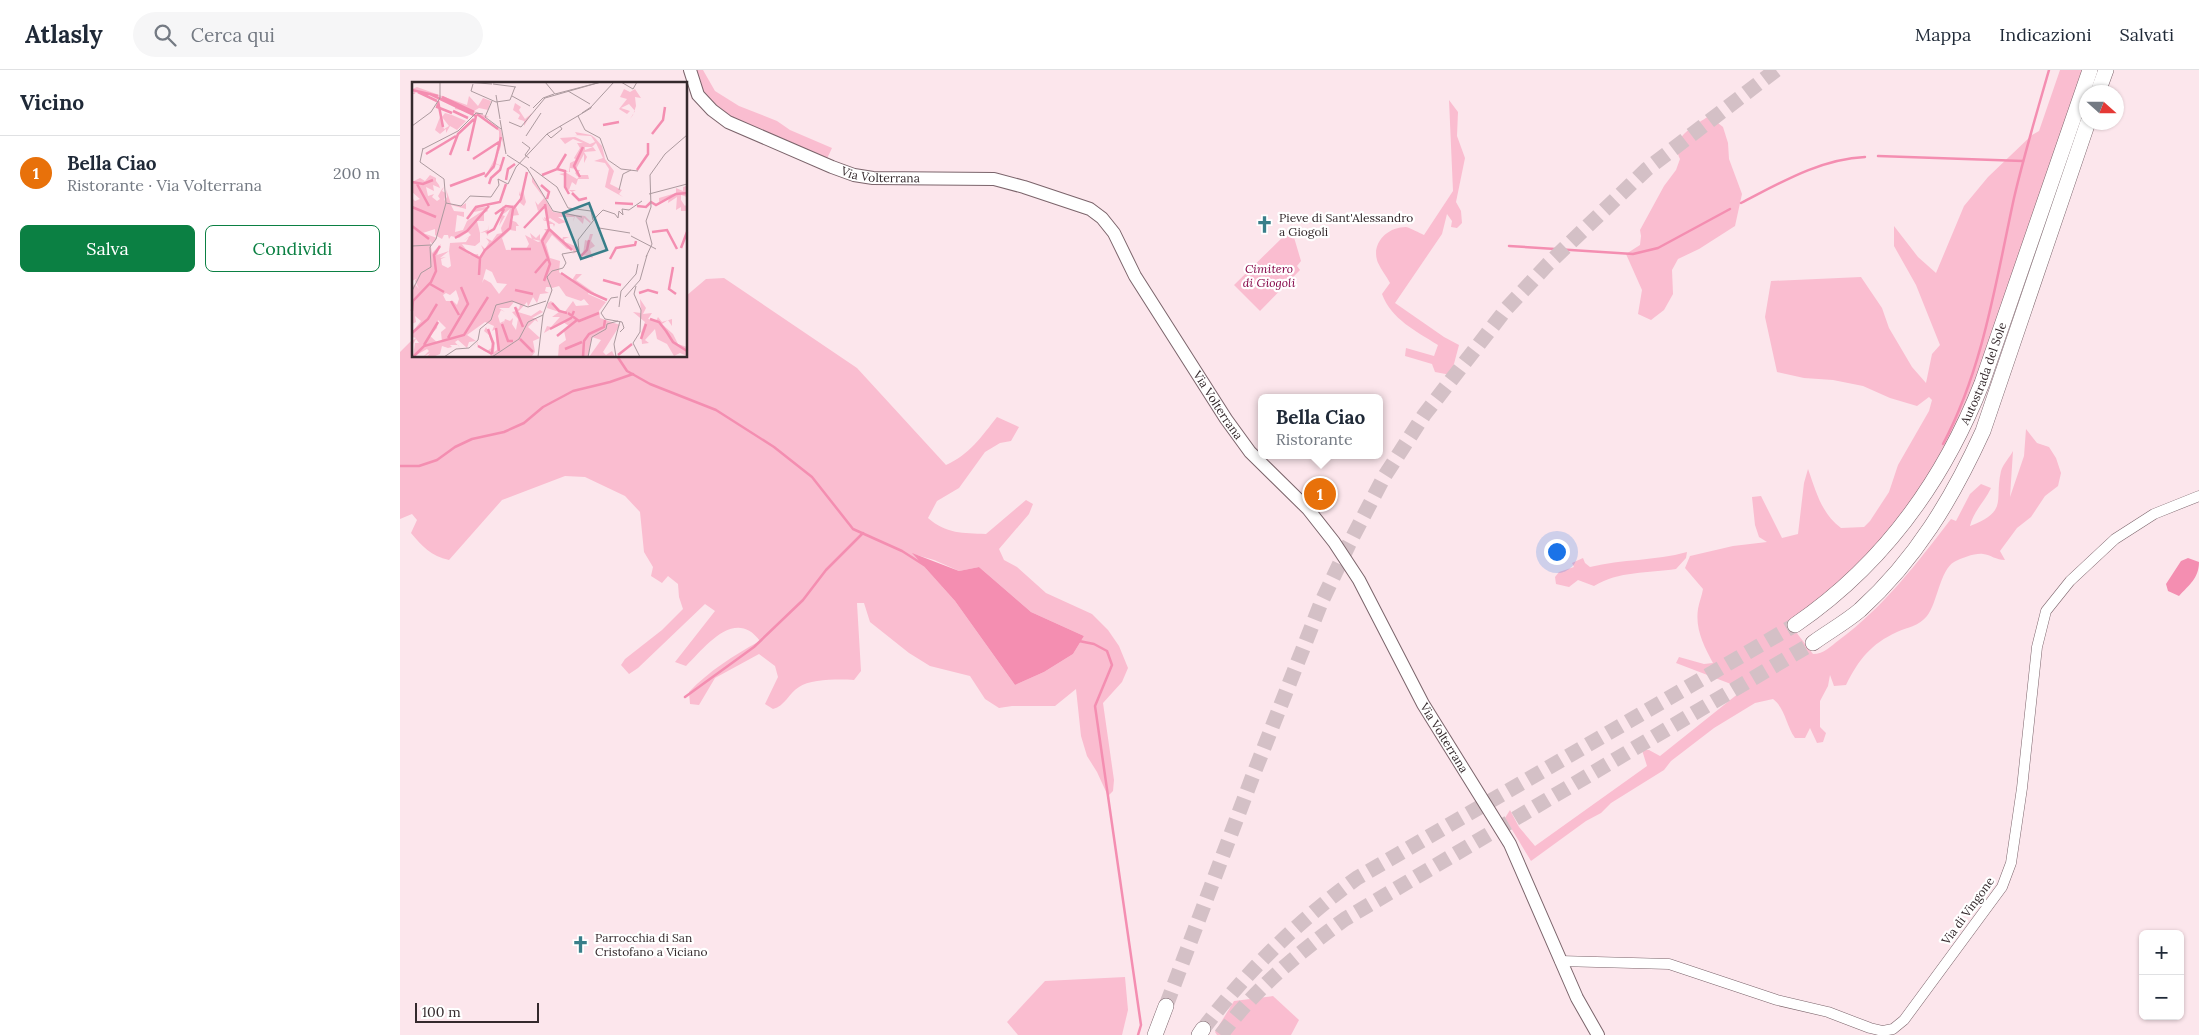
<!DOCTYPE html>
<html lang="it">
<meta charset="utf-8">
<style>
body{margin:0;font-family:Lora,serif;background:#f6f6f7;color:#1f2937}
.controls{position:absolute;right:15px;bottom:15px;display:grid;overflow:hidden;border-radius:8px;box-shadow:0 1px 4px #0004}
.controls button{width:45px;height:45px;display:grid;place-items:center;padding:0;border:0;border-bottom:1px solid #e0e1e3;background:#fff;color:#1f2937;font:25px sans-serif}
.compass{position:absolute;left:1679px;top:15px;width:45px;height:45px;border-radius:50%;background:#fff;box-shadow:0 1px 4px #0004;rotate:111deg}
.scale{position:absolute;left:15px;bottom:12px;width:124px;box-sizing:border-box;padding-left:5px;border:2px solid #34292c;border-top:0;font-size:14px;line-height:18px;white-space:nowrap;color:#34292c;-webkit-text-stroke:4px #fff;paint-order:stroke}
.you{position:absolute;left:1156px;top:481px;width:18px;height:18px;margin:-12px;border:4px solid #fff;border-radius:50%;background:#1a73e8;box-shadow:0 0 0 8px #1a73e833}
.badge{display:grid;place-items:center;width:32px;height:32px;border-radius:50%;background:#0b8043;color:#fff;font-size:16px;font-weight:700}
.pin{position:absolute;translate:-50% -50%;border:2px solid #fff;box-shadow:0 1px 5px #0006}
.popup{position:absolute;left:858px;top:324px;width:125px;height:65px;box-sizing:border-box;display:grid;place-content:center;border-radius:8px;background:#fff;filter:drop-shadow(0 1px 4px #0005);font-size:16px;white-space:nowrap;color:#747a83}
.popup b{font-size:19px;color:#1f2937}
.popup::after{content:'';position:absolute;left:50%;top:100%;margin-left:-10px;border:10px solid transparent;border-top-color:#fff}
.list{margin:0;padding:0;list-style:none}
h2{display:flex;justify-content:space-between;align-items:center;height:65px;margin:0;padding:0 20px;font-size:21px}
h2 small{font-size:16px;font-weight:400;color:#747a83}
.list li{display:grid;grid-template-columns:32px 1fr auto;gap:15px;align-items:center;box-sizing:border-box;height:75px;padding:0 20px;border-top:1px solid #e0e1e3}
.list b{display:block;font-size:19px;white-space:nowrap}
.list p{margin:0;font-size:16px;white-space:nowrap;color:#747a83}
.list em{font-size:16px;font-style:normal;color:#747a83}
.actions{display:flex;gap:10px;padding:15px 20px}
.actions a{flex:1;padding:11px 0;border:1px solid #0b8043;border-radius:8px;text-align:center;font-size:18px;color:#0b8043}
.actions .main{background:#0b8043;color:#fff}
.icon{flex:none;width:28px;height:28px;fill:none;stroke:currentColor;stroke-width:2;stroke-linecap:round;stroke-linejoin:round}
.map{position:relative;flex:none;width:1799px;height:965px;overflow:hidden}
header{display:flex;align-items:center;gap:30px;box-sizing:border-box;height:70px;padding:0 25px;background:#fff;border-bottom:1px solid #e0e1e3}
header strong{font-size:24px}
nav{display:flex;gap:28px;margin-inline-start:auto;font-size:18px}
.search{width:350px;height:45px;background:#f6f6f7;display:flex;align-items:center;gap:12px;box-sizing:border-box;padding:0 18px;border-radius:28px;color:#747a83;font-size:19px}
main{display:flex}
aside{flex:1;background:#fff}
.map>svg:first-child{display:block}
.green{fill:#fabdd0;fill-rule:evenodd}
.water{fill:#f48eb1}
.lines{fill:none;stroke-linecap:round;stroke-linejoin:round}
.stream{stroke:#f48eb1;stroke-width:2.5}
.highway-tunnel{stroke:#d4c0c6;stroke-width:15;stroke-dasharray:15 8;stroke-linecap:butt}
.minor-casing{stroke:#7b646b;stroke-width:11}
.major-casing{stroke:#7b646b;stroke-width:14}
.highway-casing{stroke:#7b646b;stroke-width:16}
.minor{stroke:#fff;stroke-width:10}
.major{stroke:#fff;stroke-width:12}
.highway{stroke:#fff;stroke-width:15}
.labels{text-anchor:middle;stroke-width:4.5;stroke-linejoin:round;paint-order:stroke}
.street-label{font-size:12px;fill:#34292c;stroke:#fff}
.poi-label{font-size:12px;fill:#34292c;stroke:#fff;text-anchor:start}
.park-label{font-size:12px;font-style:italic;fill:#840446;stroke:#fff}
.inset-river{fill:none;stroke:#f48eb1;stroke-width:2.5}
.inset-road{fill:none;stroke:#ac9a9f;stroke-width:1}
.view{fill:#387e89;fill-opacity:0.15;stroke:#387e89;stroke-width:2.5}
.inset-edge{fill:none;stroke:#34292c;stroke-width:2.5}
</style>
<header>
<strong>Atlasly</strong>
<div class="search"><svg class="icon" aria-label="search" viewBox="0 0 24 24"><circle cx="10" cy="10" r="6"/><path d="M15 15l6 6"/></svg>Cerca qui</div>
<nav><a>Mappa</a><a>Indicazioni</a><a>Salvati</a></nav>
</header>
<main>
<aside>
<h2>Vicino<small></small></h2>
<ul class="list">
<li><span class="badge" style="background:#e8710a">1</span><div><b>Bella Ciao</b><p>Ristorante · Via Volterrana</p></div><em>200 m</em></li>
</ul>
<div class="actions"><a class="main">Salva</a><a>Condividi</a></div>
</aside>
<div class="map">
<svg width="1799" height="965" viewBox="0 0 1799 965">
<rect width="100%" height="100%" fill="#fce6ec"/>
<!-- green -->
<g class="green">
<path d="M290 0H303L315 21 339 36 377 51 390 60 432 78 424 95 311 39Z"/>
<path d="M1660 0H1684L1595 263 1553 370 1492 459 1460 494 1389 553 1413 584C1424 584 1431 576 1439 570 1484 537 1517 493 1551 449L1556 451 1570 424 1581 414 1591 418C1585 431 1573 442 1570 456 1609 441 1594 431 1601 401 1603 394 1610 387 1613 381L1610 427 1624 386 1626 359 1637 373 1649 377 1656 388 1661 403 1658 416 1645 426 1631 447 1617 458 1600 481 1605 490C1596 490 1591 485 1583 484 1575 483 1562 488 1554 492 1540 500 1537 534 1527 546 1519 556 1508 557 1497 562 1471 574 1459 589 1446 615L1434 616 1430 605 1428 616 1420 631V657L1426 663 1423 672 1417 673 1410 658 1405 668H1395C1386 655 1385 638 1373 629L1355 633 1314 658 1271 691 1264 700 1211 733 1201 743 1186 751 1131 791 1105 748 1110 740 1119 757 1135 776 1247 696 1242 680H1249L1260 686 1344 619 1276 593 1279 587 1304 594 1313 593C1304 576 1295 559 1298 539 1299 532 1302 526 1303 519L1285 498 1290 486 1333 476 1367 472 1359 467 1355 455 1352 427 1361 426 1382 468 1398 464 1404 413 1408 399C1416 421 1421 443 1441 458L1464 457 1470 451 1489 422 1498 395 1529 341 1532 330 1529 327 1517 336 1490 328 1463 316 1433 310 1404 308 1377 302 1365 247 1371 211 1461 207 1482 238 1489 258 1512 297 1526 313 1532 284 1540 275 1516 215 1494 176V156L1518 187 1536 203 1564 136 1588 107 1632 65 1639 61Z"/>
<path d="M1049 30 1058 42 1057 66 1065 88 1056 132 1061 141 1062 153 1057 158 1051 157 1052 151 1047 144 1042 164 995 233 1044 267 1059 275 1051 305 1035 302 1032 294 1005 286 1006 278 1034 286 1038 275C1016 261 991 249 982 224L990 213C987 207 978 195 977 190 972 172 988 157 1006 157 1011 158 1019 163 1024 165L1053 121Z"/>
<path d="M1309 46 1323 57 1328 73 1329 89 1342 124 1335 156 1299 179 1278 189 1272 200 1273 224 1264 240 1251 250 1238 244 1242 220 1226 184 1240 175 1241 166 1240 160 1264 116 1276 100 1280 89C1269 68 1294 56 1309 46Z"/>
<path d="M890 160 893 164 901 191 897 196 900 200 860 241 834 215Z"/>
<path d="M324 208 457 298 546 395C569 385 582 366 597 347L619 357 611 371 600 373 585 382 559 418 537 431 528 448C546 464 563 463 586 464L626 430 633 434 629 444 599 479 604 490 617 497 646 523 692 544 708 560 719 576 728 598 722 612 703 633 714 710 713 721 708 726 697 702 687 686 681 666 676 619 655 636H612L599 638 585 629 570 606 530 596 509 583 470 552 464 533H457L461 601 454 610C440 609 410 609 399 617 389 623 385 636 373 639L365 634 378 607 375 596 359 584 315 608 299 635 290 634 289 622C309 601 334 585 360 571 335 537 305 577 286 596L275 592 315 541 305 534 238 598 229 604 221 595 225 589 262 560 283 539 279 527 278 514 268 506 262 513 251 506 253 497 244 482 240 442 225 426 185 407 165 406 102 430 49 490C31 486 22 476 11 463L17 450 12 444 0 449V282L14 268V286H286V226L306 209ZM513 484 534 490 559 501 579 497 631 542 684 566 673 584 644 602 615 615 555 531Z"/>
<path d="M1287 482 1286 488 1276 499C1249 503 1218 501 1194 516L1178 510 1169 517 1156 514 1155 507 1159 502 1174 497 1172 493 1183 488 1185 493 1190 497C1222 489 1255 491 1287 482Z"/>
<path d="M725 907 728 940 722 965H618L607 952 645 911Z"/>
<path d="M873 926 899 950 891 965H817L815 962 834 931Z"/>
</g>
<!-- water -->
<g class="water">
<path d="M512 483 559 501 579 497 631 542 684 566 673 584 644 602 615 615 555 531Z"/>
<path d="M1788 488 1799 492C1799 508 1789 515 1779 526L1768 521 1766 514 1781 491Z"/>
</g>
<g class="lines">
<!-- stream -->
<g class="stream">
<path d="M1478 86 1623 91"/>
<path d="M1341 133C1380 113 1420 89 1465 87"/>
<path d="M1109 176 1233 184 1258 178 1330 139"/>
<path d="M217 286 227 301 250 314 316 340 374 377 412 407 453 459 502 481 524 495"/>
<path d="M1543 374C1583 299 1596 211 1614 128 1624 85 1637 42 1649 0"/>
<path d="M0 396H19L37 390 55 377 72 369 104 362 124 353 143 337 173 321 210 312 233 304"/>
<path d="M679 571 694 574 707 581 712 595 695 636 741 955 738 965"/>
<path d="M285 627 354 577 403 530 426 500 463 463"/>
</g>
<!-- highway-tunnel -->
<g class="highway-tunnel">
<path d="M766 936 852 708 921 533 949 474 984 407 1024 345 1107 238 1148 194 1247 99 1376 0"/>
<path d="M803 959C847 901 898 851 957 808L1395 555"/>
<path d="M821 965C855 919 898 883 945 849L1413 573"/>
</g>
<defs>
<path id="minor" d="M1160 891 1269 894 1377 930 1428 942 1470 958 1483 961 1493 959 1504 950 1602 817 1611 793 1622 718 1637 577 1646 541 1670 511 1715 469 1754 444 1799 426"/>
<g id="major">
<path id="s1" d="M290 0 298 25 312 40 328 52 432 97 454 105 473 108 594 109 624 117 690 139 702 148 714 163 735 206 826 349 850 382 908 439 934 472 959 510 1023 634 1110 774 1177 928 1198 965"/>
</g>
<g id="highway">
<path d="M1698 22 1706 0"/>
<path id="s2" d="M1395 555C1484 494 1543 412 1582 313L1690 0"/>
<path d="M1413 573C1428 562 1446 552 1460 540 1516 489 1552 429 1583 361L1688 52"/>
<path d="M755 965 766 936"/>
<path d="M799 965 803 959"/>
</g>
</defs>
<!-- minor casing -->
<use href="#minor" class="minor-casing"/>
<!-- major casing -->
<use href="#major" class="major-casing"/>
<!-- highway casing -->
<use href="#highway" class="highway-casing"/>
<!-- minor -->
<use href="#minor" class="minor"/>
<!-- major -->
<use href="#major" class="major"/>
<!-- highway -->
<use href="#highway" class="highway"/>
</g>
<!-- icons -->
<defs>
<symbol id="church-bare" viewBox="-9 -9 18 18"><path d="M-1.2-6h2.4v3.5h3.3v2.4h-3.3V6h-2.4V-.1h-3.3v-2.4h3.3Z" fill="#387e89" stroke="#fff" stroke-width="2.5" paint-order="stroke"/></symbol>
</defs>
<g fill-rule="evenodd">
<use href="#church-bare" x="852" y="142" width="25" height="25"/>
<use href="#church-bare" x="168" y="862" width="25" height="25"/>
</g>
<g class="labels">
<!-- street labels -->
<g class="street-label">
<text dy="4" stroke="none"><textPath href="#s1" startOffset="230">Via Volterrana</textPath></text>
<text dy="4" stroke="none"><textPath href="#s2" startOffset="320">Autostrada del Sole</textPath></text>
<text dy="4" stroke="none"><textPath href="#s1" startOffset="680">Via Volterrana</textPath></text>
<text dy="4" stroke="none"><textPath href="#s1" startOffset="1085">Via Volterrana</textPath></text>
<text transform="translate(1568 841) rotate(-54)" y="4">Via di Vingone</text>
</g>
<!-- poi labels -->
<g class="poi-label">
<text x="879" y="152">Pieve di Sant'Alessandro<tspan x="879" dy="14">a Giogoli</tspan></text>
<text x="195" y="872">Parrocchia di San<tspan x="195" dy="14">Cristofano a Viciano</tspan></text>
</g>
<!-- park labels -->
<g class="park-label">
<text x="869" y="203">Cimitero<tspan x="869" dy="14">di Giogoli</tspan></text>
</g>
</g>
<!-- overview -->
<g transform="translate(12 12)">
<rect width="275" height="275" fill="#fce6ec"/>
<path d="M5 5 55 23 57 14 66 24 71 16 79 19 76 28 67 26 62 29 77 35 72 36 89 48 94 73 89 54V64L83 81 90 84 83 82V86L74 93 87 69V49L79 43 77 45 79 43 63 31 43 27V20L4 8 3 12H0L3 9 0 7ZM212 7 218 10 223 7 229 16 223 15 224 24 221 33 218 37 223 29 217 22 209 26 218 29 215 32 207 27 215 17 208 15ZM103 21 109 25 107 28 113 37 120 31 112 44V39L106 37 108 33 101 28ZM33 31 40 33 54 39 45 48 38 44 34 51V47L28 52 23 48 28 35 32 47 37 44 30 35ZM163 50 179 53 183 56 190 64 193 77 202 89 198 102 210 108 207 112 211 115 193 105 197 87 193 81 182 79 191 76 184 61 180 65H173V68L181 65 184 69 172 70 175 75 172 81V72L164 87 158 86V90H153L165 97 167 95 165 94 163 91 166 88H168L165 93H176L177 97H166L164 103 160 100 157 108H164L160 110 152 105 153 94 147 92 153 91 147 87 157 90 158 81 164 78 162 76 168 66 165 61H171L161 57 153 62 148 56 163 55 178 62 183 60 179 54 162 53H165ZM18 93 24 96V99L27 103 28 106 21 103 22 109 14 105 16 114 22 112 20 115 25 119 28 117 26 114 30 107 32 105 30 109 34 111 32 119 35 115 34 107 39 122 49 124 54 121V127L39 123 42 129 52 130V135L45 133 43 150 51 148 55 139 72 128 62 130 64 126 74 125 76 129 72 131V139H65L68 151 77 147V143L76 154 73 150 68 151V160H63H68L63 164 50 162 58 173 66 172 67 176 72 170 69 163 73 167 77 160 74 156 80 159 85 152 90 151 89 146 98 127 90 133 93 134 87 144 91 128 82 132 90 128 91 123V127L105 122 109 115 107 113 108 109 109 114 111 108 114 120 112 124 107 120 104 125 107 133 99 134 98 138 104 140 107 144H104V149L98 148 90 156 94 168 114 167 117 162 113 153 126 160 129 159 120 157 118 151 124 156 128 152V158L134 149 132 147H137L135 139H132L130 135 133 139 132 135 136 137 134 124 126 129 123 119 126 123 132 116 120 100V94L141 130 173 134 179 140 178 141 172 136 171 142 163 134 161 140 162 135H146L154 140 147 142 138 136 136 138 143 142 142 145 141 142H136L138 149 150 158 151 155H157L152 157 153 160 163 164 166 170 168 165 167 169 160 172 162 170 159 166 155 167 140 153 134 162 138 176 148 179 147 190 151 194 160 198 164 192H170L164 198 187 214 177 210 176 212 194 220 187 229 188 236 208 243 191 270 194 273 200 269 203 275H177L189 258 180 255 176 275H146L147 263 154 258 152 249 157 244 151 240 132 251 135 244 139 245 148 235H140L147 230 135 226 136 221 139 219 152 231 161 219 164 224 177 223 172 217 169 219 154 214 147 204 140 206 139 212V205H134L133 209 137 211 128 212 125 221 121 215 116 225 115 220 106 230 119 234 128 228 131 230 120 236H124L126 240 123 238 116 245 128 256 121 259 123 270 120 274 79 275 78 271 72 269 65 263V261L62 264 66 259 65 262 75 269 81 265 77 253 72 249 74 245 83 261 82 270 85 268 84 247 80 249 82 244 73 240 55 253 64 259 57 260 55 266 46 258 43 260 49 267 46 263H38L40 265 36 266 30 264 28 272 21 275H15L18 271 11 275 17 269 15 267 1 275 3 261H7L4 257 0 264V259L4 256 0 255V250L9 239 3 234 4 240 0 242V205L3 202 7 207 3 199 0 204 4 197 0 199V116L3 119 8 117 0 110V100L8 96 13 99ZM23 147V153L30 157 32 153H36L37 157 39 154 47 156 56 150 59 153 51 159 57 155 54 160 38 161 37 169 25 173 29 162 20 171 18 159 20 162 25 156 11 151ZM37 169 39 184 36 186 30 183 29 177 34 175 28 176ZM74 187 80 190 85 201 95 202 87 212 79 201 72 197 70 201ZM44 208 47 217 45 223 41 219H34L31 213 34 211 38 213ZM102 220 108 223 107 227 103 225 104 229 100 230 106 237 104 248 100 242 101 236 98 239 93 237 91 243 92 239 88 241 86 234 89 228 93 230 87 226H97ZM26 238 34 246 29 250 30 260 26 261 18 254 25 246ZM274 104 275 111H270L274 112 275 115 269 113V118L273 124 275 122V129H269V125L264 128 265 115 256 121 257 115 247 120V116L264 111V106L271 109V105ZM178 152H181L179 159 183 164 178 167 181 176 168 172H171L173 158 176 159ZM228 217 234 226 231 232 240 231 236 237 244 239 246 235 250 240 260 237V244L256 238 250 242 261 252 266 262 275 265V274L268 271 262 274 255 262 245 257 243 247 233 258 237 261 230 262 229 251 233 240 221 230 229 231Z" fill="#fabdd0" fill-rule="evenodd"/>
<path class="inset-river" d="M0 8 26 14M6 10 25 19M18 12 64 34 56 69M30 15 62 30M26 19 31 45M26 22 25 25 40 31M41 29 56 36M65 32 86 47M191 43 207 40M240 52 251 38 253 25M14 72 44 54M38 73 46 52 62 37M61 77 87 60M145 87 154 72M225 88 236 72V61M130 93 145 87 153 89V105L157 112M73 95 82 84 89 55M168 95 162 84 171 65M94 98 96 87 103 82M0 100 11 102 21 98M5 102 17 124M77 102 79 96 88 88 92 75M129 103 137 110 135 117M38 104 73 91M160 111 167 118 175 116M203 121 221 122M225 124 234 125 239 120 244 123 264 112 275 111M0 125 24 135M83 132 94 124 101 125M55 137 64 125 88 120 94 102M0 144 17 157M112 146 133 124M137 147 160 168M240 150 255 148 265 167M75 151 82 147 92 127M43 156 55 149 77 124M47 165 67 176M269 166 275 150M99 167H119M169 174 175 168 177 158M198 177 204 166 223 163 224 159M261 185 257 207 264 212M123 191 135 177M149 191 179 211 195 218M67 193 68 176 73 168 98 146 101 127 109 117 115 90M191 198 209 203M132 199 138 182 130 159 137 147 133 122M18 202 32 210M103 208 121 212M227 211 236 208 246 211M39 219 47 233M140 221 147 229 155 231M103 225 111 245M0 229 1 219 19 200 24 189 22 173 28 164M156 231 167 239 187 231M238 237 247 240 254 249M90 242 96 259H101M84 246 87 269M76 247 81 261 80 272M138 247 159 236 162 229M254 249 261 260 275 269M0 251 16 237 25 222M145 254 165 238M36 256 56 222 49 205M108 257 121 270M229 257 234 242M12 263 26 240M66 264 80 272M153 267 170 260M206 273 220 262M1 275 12 264 52 253 76 215M171 275 172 259 177 252 192 245 193 238"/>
<path class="inset-road" d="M53 0 80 2M133 0 143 12M209 0 221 7 225 0M61 2 59 9 84 20 98 18 103 5M81 2 104 5M156 9 178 22M143 12 189 0M84 13 88 37M100 14 118 24M80 19 73 35 89 47M179 25 202 0M121 26 131 16 142 12M166 34 173 48 188 56 196 78 209 87 226 89M164 35 179 26V25L170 31M88 38 94 72M97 40 109 45 133 16 189 0M0 44 19 30 28 16V0M135 52 139 56 150 47 148 44M114 54 129 31M110 60 118 66 113 73 117 76M11 66 8 80 32 97 34 121M11 67 46 49 64 31 71 32M95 73 115 86 141 129 170 135M118 85 145 105 156 126 179 129 181 138M207 108 211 92 219 88M237 112 275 102M187 146 218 151M219 154 244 167M0 164 19 163M234 175 240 162 234 139 239 125 238 93 253 72 275 53M224 204 222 212 229 228 228 250 221 261 228 275M0 209 9 191 19 185 18 165 24 157 34 121 49 124 58 114 79 115 87 103 86 97 96 102 104 85 135 52 164 35M206 215 199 216 189 231 193 237 210 240 212 246 208 250M213 215 228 198 235 173M207 225 209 209 224 192 226 182M32 275 44 267 57 266 66 258 68 247 79 238 84 223 100 219 116 225 134 219M80 275 107 257 116 240 131 233 140 208 135 195 140 189 151 186 154 181 150 172 167 169 166 158 185 134 191 128 203 132 206 136 207 129 211 133 210 127 217 128 230 119M126 275 131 233M176 275 180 255 194 247 195 242 206 239M204 275 202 262 208 239"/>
<path class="view" d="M177 121 195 168 169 177 151 131Z"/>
<rect width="275" height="275" class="inset-edge"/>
</g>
</svg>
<div class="controls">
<button>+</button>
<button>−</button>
</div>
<svg class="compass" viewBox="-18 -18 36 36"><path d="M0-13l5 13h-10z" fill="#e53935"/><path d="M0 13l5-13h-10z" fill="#747a83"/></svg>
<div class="scale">100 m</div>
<div class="you"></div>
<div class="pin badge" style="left:920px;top:424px;background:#e8710a">1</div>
<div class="popup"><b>Bella Ciao</b>Ristorante</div>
</div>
</main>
